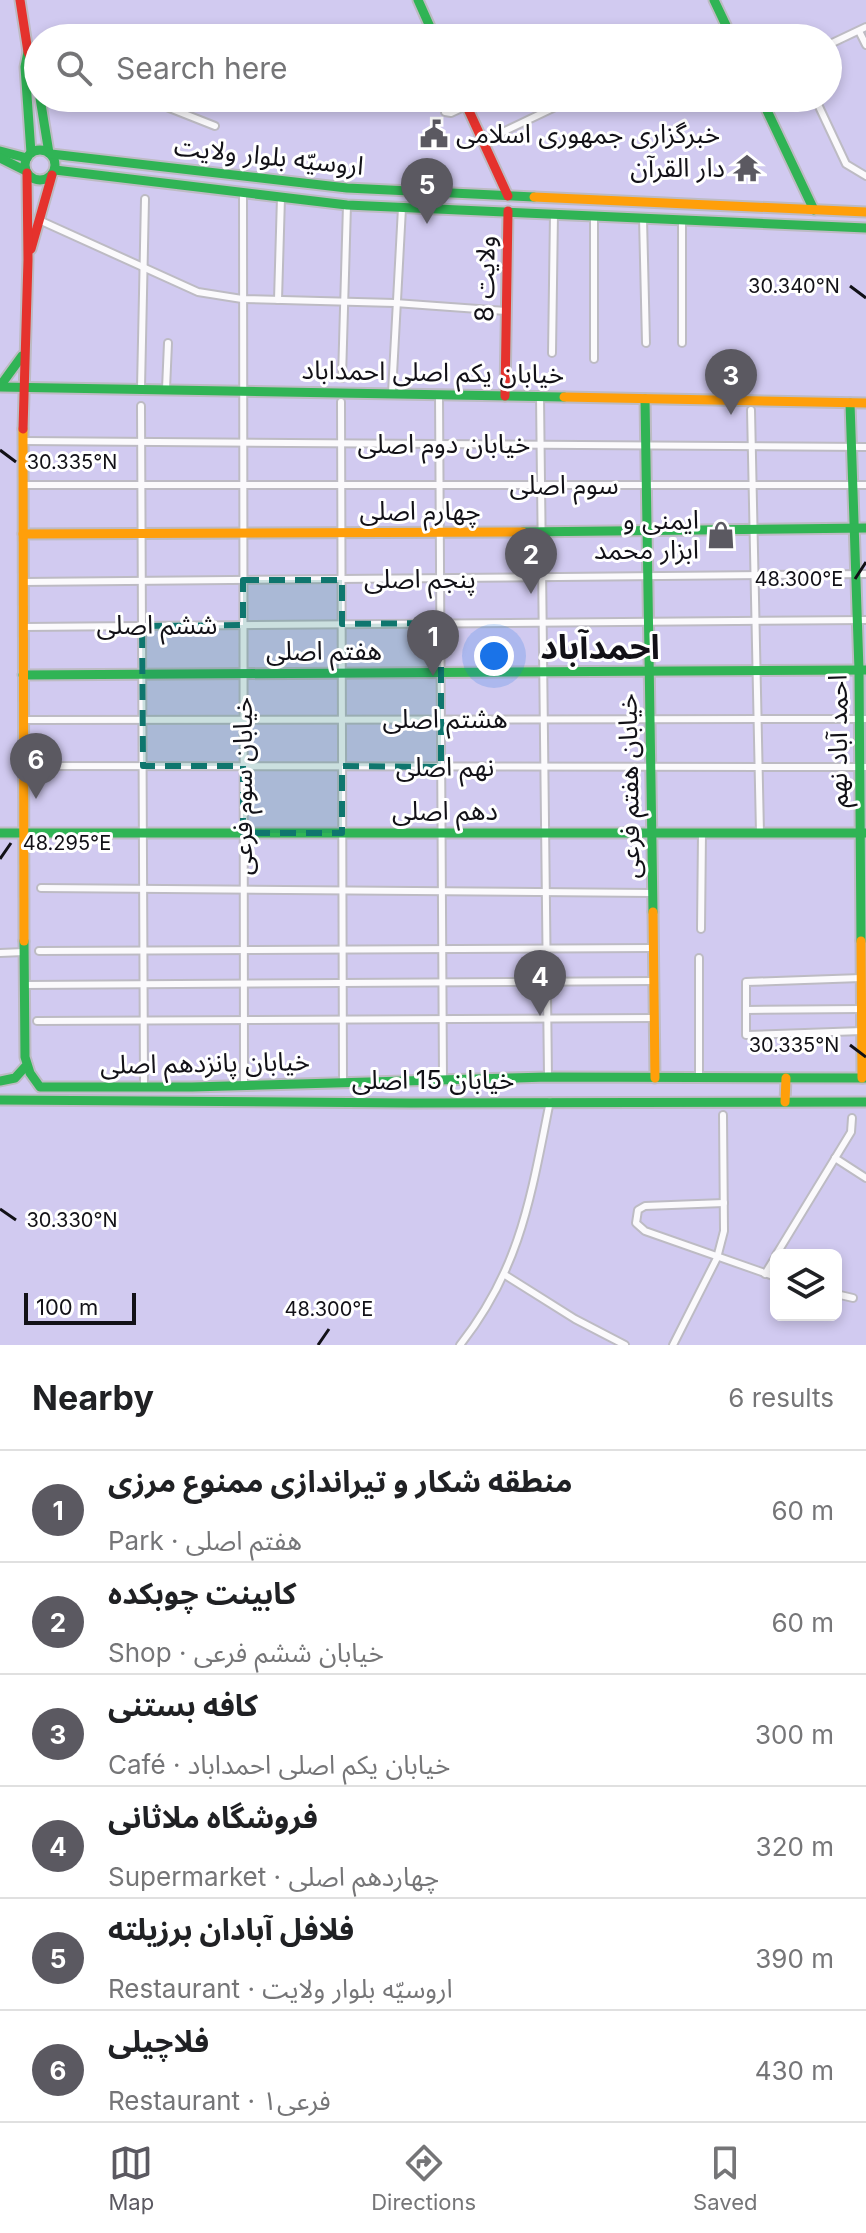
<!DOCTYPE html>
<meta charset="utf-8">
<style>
body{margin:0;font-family:Inter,"Noto Sans Arabic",sans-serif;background:#f6f6f6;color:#202124}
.controls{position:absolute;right:24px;bottom:24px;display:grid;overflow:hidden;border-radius:12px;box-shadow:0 4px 12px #0003}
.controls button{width:72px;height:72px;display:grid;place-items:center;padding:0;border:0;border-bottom:2px solid #e0e0e0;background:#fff;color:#202124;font:40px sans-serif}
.scale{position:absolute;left:24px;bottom:20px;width:112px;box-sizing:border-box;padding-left:8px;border:4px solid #121117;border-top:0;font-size:22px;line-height:28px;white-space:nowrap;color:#121117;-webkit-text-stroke:6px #fff;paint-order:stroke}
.you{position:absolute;left:494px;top:656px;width:28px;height:28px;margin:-20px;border:6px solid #fff;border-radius:50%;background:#1a73e8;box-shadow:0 0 0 12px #1a73e833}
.badge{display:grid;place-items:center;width:52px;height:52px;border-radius:50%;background:#5b5961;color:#fff;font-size:26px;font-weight:700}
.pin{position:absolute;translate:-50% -66px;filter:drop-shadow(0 2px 4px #0008)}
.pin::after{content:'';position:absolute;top:42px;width:28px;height:24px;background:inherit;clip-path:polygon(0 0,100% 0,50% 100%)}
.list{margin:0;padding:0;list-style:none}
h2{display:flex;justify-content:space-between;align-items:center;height:104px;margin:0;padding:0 32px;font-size:34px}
h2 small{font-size:26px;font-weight:400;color:#757577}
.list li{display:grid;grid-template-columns:52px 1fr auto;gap:24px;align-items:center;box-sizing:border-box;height:112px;padding:0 32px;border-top:2px solid #e0e0e0}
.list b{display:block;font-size:30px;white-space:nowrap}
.list p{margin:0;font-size:26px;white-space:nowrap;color:#757577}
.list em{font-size:26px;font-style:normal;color:#757577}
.icon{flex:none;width:44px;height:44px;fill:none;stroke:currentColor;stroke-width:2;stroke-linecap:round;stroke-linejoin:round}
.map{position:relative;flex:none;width:866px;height:1345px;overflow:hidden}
.search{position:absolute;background:#fff;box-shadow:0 4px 12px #0003;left:24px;right:24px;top:24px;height:88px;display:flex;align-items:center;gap:20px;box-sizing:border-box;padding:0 28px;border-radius:44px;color:#757577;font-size:30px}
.sheet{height:776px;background:#fff}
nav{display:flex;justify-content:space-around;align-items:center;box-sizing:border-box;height:112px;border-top:2px solid #e0e0e0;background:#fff;font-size:22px;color:#757577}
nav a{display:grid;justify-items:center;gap:4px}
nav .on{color:#5b5961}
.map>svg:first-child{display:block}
.green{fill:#d1caf0;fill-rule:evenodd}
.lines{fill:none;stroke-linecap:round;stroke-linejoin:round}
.street-casing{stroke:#bdbbc3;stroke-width:10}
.fast-casing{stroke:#bdbbc3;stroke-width:13}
.slow-casing{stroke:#bdbbc3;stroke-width:13}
.jam-casing{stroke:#bdbbc3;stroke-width:13}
.street{stroke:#fbfafc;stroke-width:6}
.fast{stroke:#30b455;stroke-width:9}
.slow{stroke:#ff9f0a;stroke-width:9}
.jam{stroke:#e5322d;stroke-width:9}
.marked{fill:#0f766e;fill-opacity:0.2;stroke:#0f766e;stroke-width:6;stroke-dasharray:16 10;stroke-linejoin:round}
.ticks{fill:none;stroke:#121117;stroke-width:3}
.labels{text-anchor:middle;stroke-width:6;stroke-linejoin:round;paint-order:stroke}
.poi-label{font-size:26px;fill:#121117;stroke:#fff;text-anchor:end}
.street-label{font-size:26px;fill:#121117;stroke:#fff}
.district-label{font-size:34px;font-weight:bold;fill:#121117;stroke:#fff}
.ticks-label{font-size:20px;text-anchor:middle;fill:#121117;stroke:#fff;stroke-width:6;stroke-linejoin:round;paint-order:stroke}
</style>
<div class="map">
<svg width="866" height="1345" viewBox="0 0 866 1345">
<rect width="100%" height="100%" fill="#e2e0eb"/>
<!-- green -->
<path class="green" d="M0 0H866V1345H0ZM38 38H828V98H38ZM776 1255H836V1315H776Z"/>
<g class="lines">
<defs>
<g id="street">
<path d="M859 31 866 45"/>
<path d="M828 45 866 27"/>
<path d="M144 98 215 126"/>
<path d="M815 98 846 164 866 176"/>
<path d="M445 112 451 113 466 106"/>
<path d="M484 141 574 98"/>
<path d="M243 192 244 1085"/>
<path d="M643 218 646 343"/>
<path d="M39 220 198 292 242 299 395 303 506 311"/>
<path d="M278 300 281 197"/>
<path d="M682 343V220"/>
<path d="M552 353 554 214"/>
<path d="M594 359V216"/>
<path d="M342 378 347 205"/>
<path d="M141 388 145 199"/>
<path d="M166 389 168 343"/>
<path d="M392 393 402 208"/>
<path d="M439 394 443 1081"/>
<path d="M540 396 548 1077"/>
<path d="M341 402 343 1084"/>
<path d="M141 406 144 1087"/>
<path d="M751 410 760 833"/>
<path d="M23 441 866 447"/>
<path d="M23 485H866"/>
<path d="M23 582 866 574"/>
<path d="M23 627 866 620"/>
<path d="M23 720 866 719"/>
<path d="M23 766 866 767"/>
<path d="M41 888 652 893"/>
<path d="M701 929 702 833"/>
<path d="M39 951 653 948"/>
<path d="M0 953 24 952"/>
<path d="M861 978 746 982V1035L862 1031"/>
<path d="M24 985 653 981"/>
<path d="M746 1010 862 1009"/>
<path d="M37 1021 654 1018"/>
<path d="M699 1078V958"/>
<path d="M835 1158 866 1178"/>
<path d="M724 1203 645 1206 638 1210 636 1223 645 1231 776 1277"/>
<path d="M776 1255 851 1132 852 1118"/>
<path d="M765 1274 776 1256"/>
<path d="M505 1275 575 1319 625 1345"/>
<path d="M836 1294 853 1298"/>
<path d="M460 1345C521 1268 531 1195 550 1101"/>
<path d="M673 1345 717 1258 724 1231 723 1115"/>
</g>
<g id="fast">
<path d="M418 0 435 38"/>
<path d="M714 0 732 38"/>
<path d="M28 52 25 67 31 153"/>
<path d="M40 98 49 153"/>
<path d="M761 98 814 210"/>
<circle cx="40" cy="165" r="15"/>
<path d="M0 151 27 158"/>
<path d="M51 154 347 188 534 197"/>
<path d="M0 158 26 171"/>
<path d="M55 170 347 205 866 228"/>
<path d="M0 386 22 356"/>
<path d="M0 387 564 397"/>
<path d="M645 399 653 912"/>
<path d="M850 403 859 670 861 941"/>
<path d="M523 532 866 528"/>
<path d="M23 675 866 670"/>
<path d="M0 833H866"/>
<path d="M24 941 25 1057 30 1073 40 1087H192L548 1077 866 1078"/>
<path d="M0 1081 15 1078 25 1067"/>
<path d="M0 1100 411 1103 866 1102"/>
</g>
<g id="slow">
<path d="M534 197 866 212"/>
<path d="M564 397 866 403"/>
<path d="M23 429 24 941"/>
<path d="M23 534 523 532"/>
<path d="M653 912 655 1078"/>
<path d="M861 941 862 1078"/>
<path d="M785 1102 786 1078"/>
</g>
<g id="jam">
<path d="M20 0 28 52 35 67 38 85"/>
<path d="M463 98 508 196"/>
<path d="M31 249 52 175"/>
<path d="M505 396 508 211"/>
<path d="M23 429 28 260 27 173"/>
</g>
</defs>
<!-- street casing -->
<use href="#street" class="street-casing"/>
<!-- fast casing -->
<use href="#fast" class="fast-casing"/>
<!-- slow casing -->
<use href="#slow" class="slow-casing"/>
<!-- jam casing -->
<use href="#jam" class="jam-casing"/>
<!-- street -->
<use href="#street" class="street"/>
<!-- fast -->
<use href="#fast" class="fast"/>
<!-- slow -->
<use href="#slow" class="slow"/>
<!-- jam -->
<use href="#jam" class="jam"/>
</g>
<!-- marked area -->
<path class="marked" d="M243 580H342V624L441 623V767L342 766V833H243V766H143L142 626 243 625Z"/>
<!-- ticks -->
<path class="ticks" d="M850 286 866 298M0 450 16 462M855 579 866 562M0 859 11 843M850 1045 866 1057M0 1209 16 1220M318 1345 329 1329"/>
<!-- icons -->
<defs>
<symbol id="civic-bare" viewBox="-9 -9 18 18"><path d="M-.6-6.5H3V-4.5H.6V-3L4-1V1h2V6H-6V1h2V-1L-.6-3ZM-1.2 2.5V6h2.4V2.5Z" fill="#5b5961" stroke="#fff" stroke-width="2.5" paint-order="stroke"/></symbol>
<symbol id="temple-bare" viewBox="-9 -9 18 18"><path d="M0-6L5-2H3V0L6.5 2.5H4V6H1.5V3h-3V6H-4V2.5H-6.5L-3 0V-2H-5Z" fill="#5b5961" stroke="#fff" stroke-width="2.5" paint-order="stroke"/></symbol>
<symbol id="shop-bare" viewBox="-9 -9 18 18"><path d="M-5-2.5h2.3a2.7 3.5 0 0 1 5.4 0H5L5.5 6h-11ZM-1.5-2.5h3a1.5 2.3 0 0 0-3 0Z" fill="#5b5961" stroke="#fff" stroke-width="2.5" paint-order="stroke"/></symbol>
</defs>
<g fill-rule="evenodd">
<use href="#civic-bare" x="414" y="114" width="40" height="40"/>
<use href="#temple-bare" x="727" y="148" width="40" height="40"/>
<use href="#shop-bare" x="701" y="515" width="40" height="40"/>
</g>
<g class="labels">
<!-- poi labels -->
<g class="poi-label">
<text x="456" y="143" text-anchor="start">خبرگزاری جمهوری اسلامی</text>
<text x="725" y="177">دار القرآن</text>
<text x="699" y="529">ایمنی و<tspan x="699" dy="30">ابزار محمد</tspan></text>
</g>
<!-- street labels -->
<g class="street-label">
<text transform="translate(269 156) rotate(6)" y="9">اروسیّه بلوار ولایت</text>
<text transform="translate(485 279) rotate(-89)" y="9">ولایت 8</text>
<text transform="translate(433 372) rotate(1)" y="9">خیابان یکم اصلی احمداباد</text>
<text x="444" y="453">خیابان دوم اصلی</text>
<text x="564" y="494">سوم اصلی</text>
<text x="420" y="520">چهارم اصلی</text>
<text x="420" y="588">پنجم اصلی</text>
<text x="157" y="634">ششم اصلی</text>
<text x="324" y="660">هفتم اصلی</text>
<text x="445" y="728">هشتم اصلی</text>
<text transform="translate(838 741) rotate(-90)" y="9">احمد آباد نهم</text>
<text x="445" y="776">نهم اصلی</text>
<text transform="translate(243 786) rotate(-90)" y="9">خیابان سوم فرعی</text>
<text transform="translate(629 786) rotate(-91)" y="9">خیابان هفتم فرعی</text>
<text x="445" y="820">دهم اصلی</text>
<text transform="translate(205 1063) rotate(-1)" y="9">خیابان پانزدهم اصلی</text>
<text x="433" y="1089">خیابان 15 اصلی</text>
</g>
<!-- district labels -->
<g class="district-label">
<text x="600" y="659">احمدآباد</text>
</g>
</g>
<g class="ticks-label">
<text x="794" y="293">30.340°N</text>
<text x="72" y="469">30.335°N</text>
<text x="799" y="586">48.300°E</text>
<text x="67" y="850">48.295°E</text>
<text x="794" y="1052">30.335°N</text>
<text x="72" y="1227">30.330°N</text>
<text x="329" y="1316">48.300°E</text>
</g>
</svg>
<div class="controls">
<button><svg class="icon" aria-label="layers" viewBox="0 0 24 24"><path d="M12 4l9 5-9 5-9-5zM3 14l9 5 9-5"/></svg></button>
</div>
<div class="scale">100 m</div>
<div class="you"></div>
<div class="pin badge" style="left:433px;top:676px">1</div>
<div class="pin badge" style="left:531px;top:594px">2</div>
<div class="pin badge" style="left:731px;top:415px">3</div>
<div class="pin badge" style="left:540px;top:1016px">4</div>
<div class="pin badge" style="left:427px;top:224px">5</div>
<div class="pin badge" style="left:36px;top:799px">6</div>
<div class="search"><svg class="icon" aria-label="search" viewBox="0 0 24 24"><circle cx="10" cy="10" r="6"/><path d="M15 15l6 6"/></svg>Search here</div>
</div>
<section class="sheet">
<h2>Nearby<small>6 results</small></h2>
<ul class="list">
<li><span class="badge">1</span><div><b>منطقه شکار و تیراندازی ممنوع مرزی</b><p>Park · هفتم اصلی</p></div><em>60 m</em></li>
<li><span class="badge">2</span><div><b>كابينت چوبكده</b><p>Shop · خیابان ششم فرعی</p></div><em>60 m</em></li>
<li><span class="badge">3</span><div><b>کافه بستنی</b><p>Café · خیابان یکم اصلی احمداباد</p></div><em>300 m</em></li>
<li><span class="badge">4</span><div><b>فروشگاه ملاثانی</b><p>Supermarket · چهاردهم اصلی</p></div><em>320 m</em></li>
<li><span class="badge">5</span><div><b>فلافل آبادان برزیلته</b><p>Restaurant · اروسیّه بلوار ولایت</p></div><em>390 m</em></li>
<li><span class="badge">6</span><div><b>فلاچیلی</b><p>Restaurant · فرعی۱</p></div><em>430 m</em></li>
</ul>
</section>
<nav>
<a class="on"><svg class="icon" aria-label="map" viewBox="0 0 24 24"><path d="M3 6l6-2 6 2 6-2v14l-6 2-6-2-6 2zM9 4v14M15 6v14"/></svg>Map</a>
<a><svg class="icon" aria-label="directions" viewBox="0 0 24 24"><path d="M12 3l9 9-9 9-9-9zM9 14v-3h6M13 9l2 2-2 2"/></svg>Directions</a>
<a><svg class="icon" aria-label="saved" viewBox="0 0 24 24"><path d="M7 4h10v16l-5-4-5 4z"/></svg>Saved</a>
</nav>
